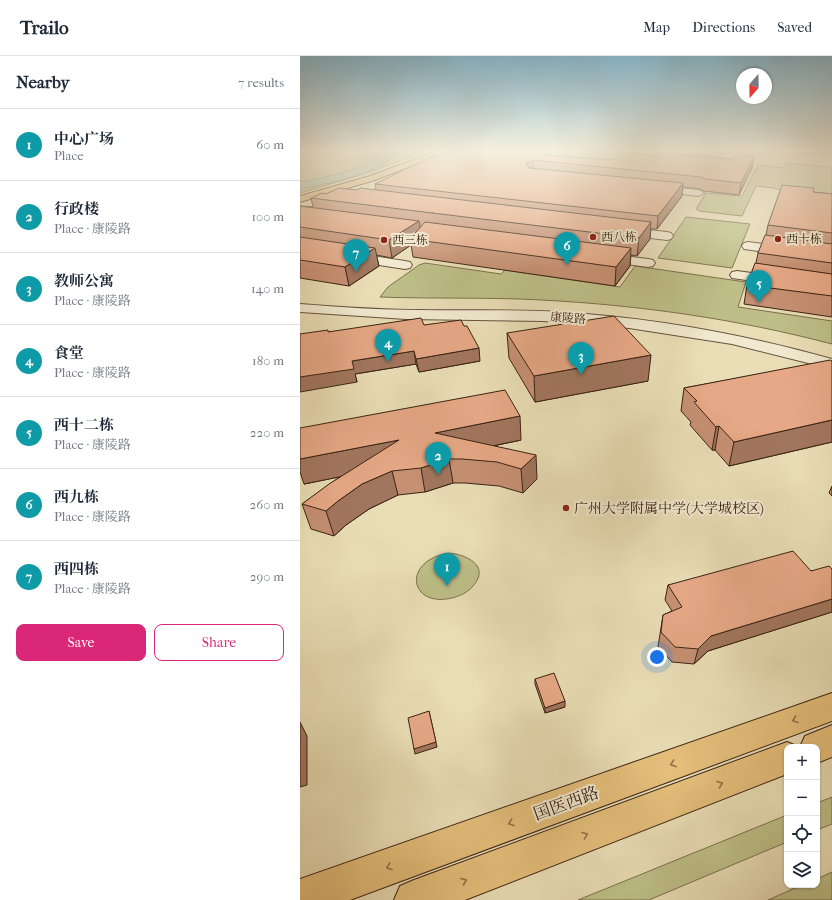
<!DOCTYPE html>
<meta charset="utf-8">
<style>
body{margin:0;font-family:"IM FELL French Canon","Noto Serif SC",serif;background:#f6f6f7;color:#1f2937}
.controls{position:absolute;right:12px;bottom:12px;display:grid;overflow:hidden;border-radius:8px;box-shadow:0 1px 3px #0004}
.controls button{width:36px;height:36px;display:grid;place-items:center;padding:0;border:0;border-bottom:1px solid #e0e1e3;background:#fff;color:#1f2937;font:20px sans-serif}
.compass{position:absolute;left:436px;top:12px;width:36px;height:36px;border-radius:50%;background:#fff;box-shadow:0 1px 3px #0004;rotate:200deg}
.you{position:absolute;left:357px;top:601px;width:14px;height:14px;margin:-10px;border:3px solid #fff;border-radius:50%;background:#1a73e8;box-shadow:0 0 0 6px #1a73e833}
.badge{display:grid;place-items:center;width:26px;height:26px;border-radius:50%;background:#db2777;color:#fff;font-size:13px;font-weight:700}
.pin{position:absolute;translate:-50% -33px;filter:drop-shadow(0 1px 2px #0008)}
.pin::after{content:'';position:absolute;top:21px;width:14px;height:12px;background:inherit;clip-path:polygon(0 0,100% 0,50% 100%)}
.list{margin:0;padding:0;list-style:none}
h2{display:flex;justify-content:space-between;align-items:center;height:52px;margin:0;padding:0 16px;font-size:17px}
h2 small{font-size:13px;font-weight:400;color:#747a83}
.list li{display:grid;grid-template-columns:26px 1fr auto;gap:12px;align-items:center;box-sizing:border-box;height:72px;padding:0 16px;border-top:1px solid #e0e1e3}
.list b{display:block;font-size:15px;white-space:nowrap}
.list p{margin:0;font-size:13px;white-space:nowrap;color:#747a83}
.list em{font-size:13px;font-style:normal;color:#747a83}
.actions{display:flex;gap:8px;padding:12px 16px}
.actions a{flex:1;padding:9px 0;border:1px solid #db2777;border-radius:8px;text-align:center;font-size:14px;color:#db2777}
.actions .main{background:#db2777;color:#fff}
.icon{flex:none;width:22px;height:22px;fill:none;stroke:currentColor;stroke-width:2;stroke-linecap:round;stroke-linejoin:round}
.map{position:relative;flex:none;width:532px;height:844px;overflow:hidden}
header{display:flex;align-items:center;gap:24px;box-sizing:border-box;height:56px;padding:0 20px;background:#fff;border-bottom:1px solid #e0e1e3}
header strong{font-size:19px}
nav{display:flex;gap:22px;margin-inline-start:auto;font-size:14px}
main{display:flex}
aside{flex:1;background:#fff}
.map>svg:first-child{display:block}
.green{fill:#bebf88;stroke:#7c714e}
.water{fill:#99bda7;stroke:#737f6c}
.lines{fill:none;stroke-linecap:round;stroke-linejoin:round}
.minor-casing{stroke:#66523c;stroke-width:2}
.major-casing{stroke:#3a2314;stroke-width:2}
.minor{fill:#f1e9cf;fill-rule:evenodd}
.major{fill:#e4be7a;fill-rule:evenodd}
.wall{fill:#c69073;stroke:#3a2314}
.shaded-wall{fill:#a1765e;stroke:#3a2314}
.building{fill:#e6a886;stroke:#3a2314}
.oneway{stroke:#8f7047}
.poi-dot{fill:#8f2418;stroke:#f1e9cf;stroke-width:1.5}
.labels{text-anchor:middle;stroke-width:4;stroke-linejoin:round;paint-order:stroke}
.far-poi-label{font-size:12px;fill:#3a2314;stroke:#f1e9cf;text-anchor:start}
.far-street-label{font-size:12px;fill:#3a2314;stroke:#f1e9cf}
.poi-label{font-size:14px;fill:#3a2314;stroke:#f1e9cf;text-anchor:start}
.near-street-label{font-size:17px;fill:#3a2314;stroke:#f1e9cf}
</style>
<header>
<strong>Trailo</strong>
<nav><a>Map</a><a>Directions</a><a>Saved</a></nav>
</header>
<main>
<aside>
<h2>Nearby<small>7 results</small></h2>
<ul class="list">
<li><span class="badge" style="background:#0f9aa8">1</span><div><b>中心广场</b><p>Place</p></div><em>60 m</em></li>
<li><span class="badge" style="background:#0f9aa8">2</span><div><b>行政楼</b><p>Place · 康陵路</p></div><em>100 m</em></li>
<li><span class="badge" style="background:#0f9aa8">3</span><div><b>教师公寓</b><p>Place · 康陵路</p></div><em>140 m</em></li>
<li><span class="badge" style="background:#0f9aa8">4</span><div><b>食堂</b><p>Place · 康陵路</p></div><em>180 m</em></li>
<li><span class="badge" style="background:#0f9aa8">5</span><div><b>西十二栋</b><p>Place · 康陵路</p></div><em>220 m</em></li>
<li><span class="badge" style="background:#0f9aa8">6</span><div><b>西九栋</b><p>Place · 康陵路</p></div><em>260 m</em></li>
<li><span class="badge" style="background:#0f9aa8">7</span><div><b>西四栋</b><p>Place · 康陵路</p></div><em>290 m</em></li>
</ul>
<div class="actions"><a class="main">Save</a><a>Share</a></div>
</aside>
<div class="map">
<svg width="532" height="844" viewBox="0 0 532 844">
<rect width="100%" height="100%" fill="#e9ddb5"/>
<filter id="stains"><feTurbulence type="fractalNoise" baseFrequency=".005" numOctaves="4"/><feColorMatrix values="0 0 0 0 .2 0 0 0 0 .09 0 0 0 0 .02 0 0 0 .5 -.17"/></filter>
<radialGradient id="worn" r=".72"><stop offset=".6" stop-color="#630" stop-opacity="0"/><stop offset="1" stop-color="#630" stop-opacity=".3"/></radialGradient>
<!-- green -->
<g class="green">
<path d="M0 95H127L64 118 0 137Z"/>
<path d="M164 95H473L499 98 532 96V98H510L494 100 424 97 418 100 406 116Z"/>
<path d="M486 107 532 111V150L474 132 456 130 442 160 399 155 396 153 406 137 442 140 458 109 485 112Z"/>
<path d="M386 161 450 168 432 212 358 202Z"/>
<path d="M125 207 201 218 205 214 320 231 335 210 446 226 438 251 532 265V288C437 263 339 249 241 244 187 241 134 243 80 241L88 231 119 209Z"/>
<path d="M148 497C166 498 191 510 173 530 167 537 160 540 152 542 110 552 101 506 148 497Z"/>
<path d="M532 741V768L517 774V747Z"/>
<path d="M487 759V786L349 844H278Z"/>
<path d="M532 816V844H468L502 829H517V823Z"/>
</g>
<!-- water -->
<path class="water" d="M74 95H104C97 99 90 104 83 108 58 121 28 128 0 133V126C22 122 61 115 77 100Z"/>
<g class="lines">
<defs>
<g id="minor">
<path d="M352 129 399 134 404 137 399 140 348 134 347 132 348 130Z"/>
<path d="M320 171 367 176 371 177 373 180 371 183 367 184 316 178 314 175 316 172Z"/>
<path d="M448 186 532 197V205L444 193 442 190 444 187Z"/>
<path d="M0 189 105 205 110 206 112 209 110 212 105 213 0 197Z"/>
<path d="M301 197 348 203 353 204 355 207 353 210 348 211 296 204 295 201 296 198Z"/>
<path d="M437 215 532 228V236L432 222 430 219 432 216Z"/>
<path d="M0 248C40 251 81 254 121 254 168 255 214 253 261 256 353 262 443 278 532 303V313L432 288 329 272 243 265 106 263 0 256Z"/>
</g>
<g id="major">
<path d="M137 95H150L75 124 0 146V140L70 120Z"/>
<path d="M532 637V665L50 844H0V823Z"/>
<path d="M532 669V701L517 707V691H500L505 680Z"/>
<path d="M487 686 499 691H487V718L165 844H94L100 830 114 824Z"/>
</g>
</defs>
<!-- minor casing -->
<use href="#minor" class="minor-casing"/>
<!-- major casing -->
<use href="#major" class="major-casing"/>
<!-- minor -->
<use href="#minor" class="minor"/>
<!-- major -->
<use href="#major" class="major"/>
</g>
<!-- wall -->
<g class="wall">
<path d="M242 99 313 104 360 100 432 103 454 101 452 112 439 139 404 135 399 133 383 131 382 140 357 173H351L350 183 337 200 331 199 330 210 315 230 113 201 111 189 92 202 76 199 79 210 49 230 0 222V150L13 151 11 142 26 138 57 134H76L75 128Z"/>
<path d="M513 136 532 138V261L444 248 447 229 456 207 458 197 466 179 468 169Z"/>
<path d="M124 269 180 305 119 316 116 308 55 318 57 326 29 276Z"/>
<path d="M207 277 348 325 235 346 209 302Z"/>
<path d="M532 305V386L429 410 415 394H412L390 369 391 366 381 355 384 332Z"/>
<path d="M221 384 193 390 237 423 223 437 199 430 165 427H153L125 436 98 439 69 453 46 469 34 480 11 473 2 448 41 420 4 428Z"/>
<path d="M532 430V440L529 437Z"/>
<path d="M532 513V556L408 595 394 608 372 606 358 591 363 559 372 555 365 544 368 529 511 515Z"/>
<path d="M235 623 265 651 245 657 235 628Z"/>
</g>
<!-- shaded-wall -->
<g class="shaded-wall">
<path d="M454 101 452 112 439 139 441 127Z"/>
<path d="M233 104V116L226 108Z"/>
<path d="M383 127 382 140 357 173 358 160Z"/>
<path d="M119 165 122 182 110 183 111 189 92 202 89 184Z"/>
<path d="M351 166 350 183 337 200 339 182Z"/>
<path d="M75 192 79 210 49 230 45 211Z"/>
<path d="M331 192 330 210 315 230 316 211Z"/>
<path d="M179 292 180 305 119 316 116 303Z"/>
<path d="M114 295 116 308 55 318 57 326 0 336V321L52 305Z"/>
<path d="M351 299 348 325 235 346 234 320Z"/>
<path d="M220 360 221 384 139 401 135 377Z"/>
<path d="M532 364V386L429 410 434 386Z"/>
<path d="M419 370 415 394H412L416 371Z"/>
<path d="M99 384 104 408 4 428 0 416V403Z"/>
<path d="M236 399 237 423 223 437 221 413Z"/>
<path d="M149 403 153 427 125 436 121 412Z"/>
<path d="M92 415 98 439 69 453 46 469 34 480 26 455 38 445 62 428Z"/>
<path d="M532 543V556L408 595 394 608 398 593 411 580Z"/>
<path d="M265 645V651L245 657V652Z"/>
<path d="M129 655 137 691 115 698 114 693Z"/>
<path d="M0 666 7 680V729L0 731Z"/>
</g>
<!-- building -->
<g class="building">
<path d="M147 95H239L242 99 313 104 321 97 360 100 363 97 432 103 435 99 454 101 441 127 405 123 401 121 233 104 226 108 229 112 383 127 358 160 75 128 114 109Z"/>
<path d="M482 129 514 132 513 136 532 138V177L468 169Z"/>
<path d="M39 132 57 134 60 132 351 166 339 182 132 157 133 156 132 157 11 142 22 137 26 138Z"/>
<path d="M0 150 119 165 89 184 0 171Z"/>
<path d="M125 166 331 192 316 211 110 183Z"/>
<path d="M465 179 532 188V207L458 197Z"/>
<path d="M0 181 75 192 45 211 0 204Z"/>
<path d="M455 207 532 218V240L447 229Z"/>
<path d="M314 260 351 299 234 320 207 277Z"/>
<path d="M121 262 124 269 161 264 164 270H167L179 292 116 303 114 295 52 305 54 313 0 321V278L28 274V276Z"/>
<path d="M530 304 532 305V364L434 386 419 370 416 371 394 346 397 345 384 332Z"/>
<path d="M205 334 220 360 135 377 236 399 221 413 197 406 162 403H149L121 412 92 415 62 428 38 445 26 455 2 448 29 428 99 384 0 403V372Z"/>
<path d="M493 495 511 515 529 510 532 513V543L411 580 398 593 375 591 361 576 363 559 382 551 368 529Z"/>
<path d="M254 617 265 645 245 652 235 623Z"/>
<path d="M129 655 136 686 114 693 108 662Z"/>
</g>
<!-- one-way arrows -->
<defs><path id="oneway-chevron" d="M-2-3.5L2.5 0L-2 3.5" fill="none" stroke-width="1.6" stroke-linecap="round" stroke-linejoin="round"/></defs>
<g class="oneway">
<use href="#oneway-chevron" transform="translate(495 664) rotate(160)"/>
<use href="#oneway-chevron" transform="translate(373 708) rotate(160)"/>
<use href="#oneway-chevron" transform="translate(420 728) rotate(-21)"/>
<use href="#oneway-chevron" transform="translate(211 767) rotate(160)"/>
<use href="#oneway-chevron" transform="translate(285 779) rotate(-21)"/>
<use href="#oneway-chevron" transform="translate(89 811) rotate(160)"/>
<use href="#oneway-chevron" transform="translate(164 825) rotate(-21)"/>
</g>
<!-- sky -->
<linearGradient id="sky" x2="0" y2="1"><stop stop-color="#88b8ce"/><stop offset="0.44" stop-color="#f5f0de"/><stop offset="1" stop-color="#f5f0de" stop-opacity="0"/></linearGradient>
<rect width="532" height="214" fill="url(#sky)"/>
<!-- markers -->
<g class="poi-dot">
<circle cx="293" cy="181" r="4"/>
<circle cx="478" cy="183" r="4"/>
<circle cx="84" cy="184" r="4"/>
<circle cx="266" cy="452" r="4"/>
</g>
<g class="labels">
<!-- far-poi labels -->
<g class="far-poi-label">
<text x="301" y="185">西八栋</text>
<text x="486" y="187">西十栋</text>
<text x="92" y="188">西三栋</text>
</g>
<!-- far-street labels -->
<g class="far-street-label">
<text transform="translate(268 262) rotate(4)" y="4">康陵路</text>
</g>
<!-- poi labels -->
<g class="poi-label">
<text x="274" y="457">广州大学附属中学(大学城校区)</text>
</g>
<!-- near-street labels -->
<g class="near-street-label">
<text transform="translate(266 747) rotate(-20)" y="6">国医西路</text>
</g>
</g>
<rect width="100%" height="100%" filter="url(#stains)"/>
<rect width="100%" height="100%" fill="url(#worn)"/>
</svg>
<div class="controls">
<button>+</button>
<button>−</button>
<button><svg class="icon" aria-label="locate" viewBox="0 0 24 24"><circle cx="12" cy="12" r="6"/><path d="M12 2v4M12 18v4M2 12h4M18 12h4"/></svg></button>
<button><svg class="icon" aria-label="layers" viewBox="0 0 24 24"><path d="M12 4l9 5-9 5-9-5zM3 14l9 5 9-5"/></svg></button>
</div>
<svg class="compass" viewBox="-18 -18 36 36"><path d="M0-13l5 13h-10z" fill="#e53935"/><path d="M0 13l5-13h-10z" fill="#747a83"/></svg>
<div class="you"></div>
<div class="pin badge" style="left:147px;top:530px;background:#0f9aa8">1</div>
<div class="pin badge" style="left:138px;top:419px;background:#0f9aa8">2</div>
<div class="pin badge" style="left:281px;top:319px;background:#0f9aa8">3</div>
<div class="pin badge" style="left:88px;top:306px;background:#0f9aa8">4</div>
<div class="pin badge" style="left:459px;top:247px;background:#0f9aa8">5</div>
<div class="pin badge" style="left:267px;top:209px;background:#0f9aa8">6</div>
<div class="pin badge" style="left:56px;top:216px;background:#0f9aa8">7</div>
</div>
</main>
